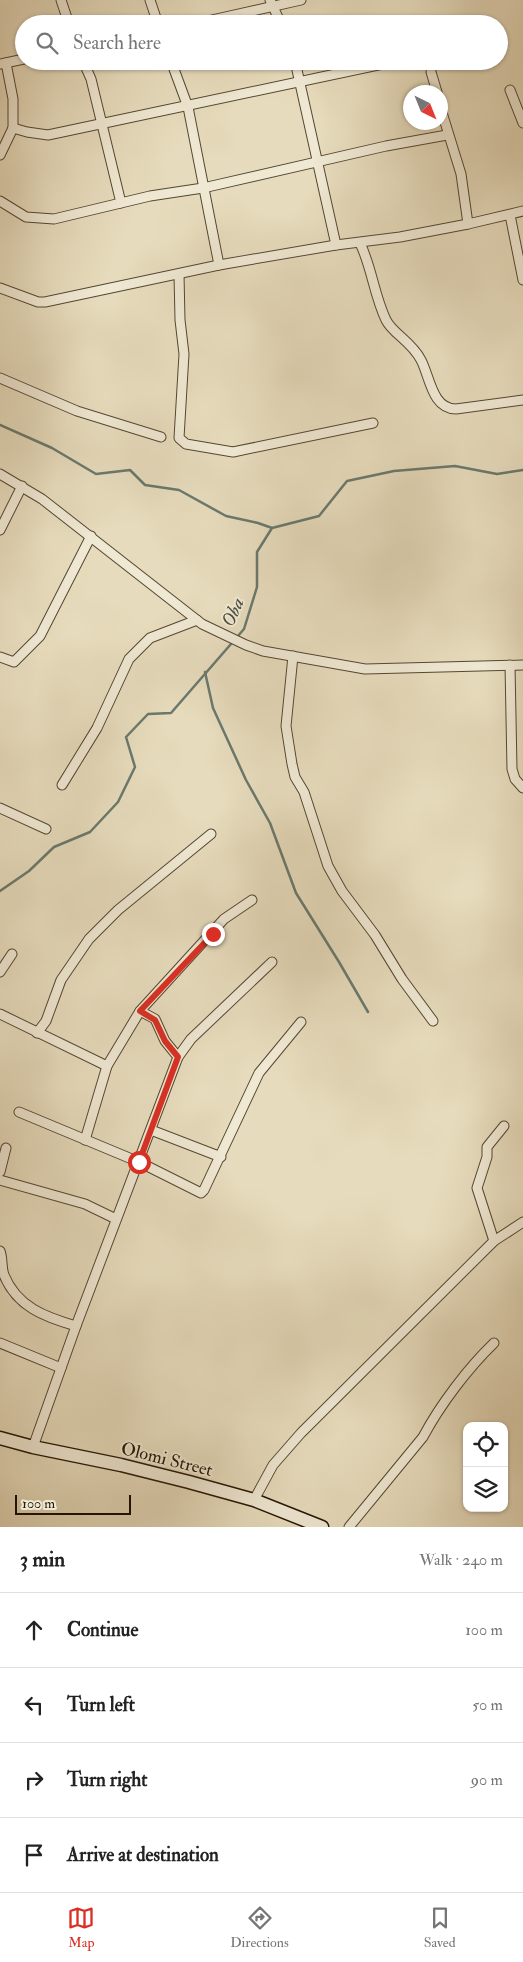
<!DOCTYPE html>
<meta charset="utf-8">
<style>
body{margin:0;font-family:"IM FELL Double Pica",serif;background:#f2f2f2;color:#222}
.controls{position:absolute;right:15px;bottom:15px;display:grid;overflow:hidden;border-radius:10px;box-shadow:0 1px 4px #0004}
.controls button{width:45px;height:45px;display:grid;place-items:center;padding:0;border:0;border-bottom:1px solid #e0e0e0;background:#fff;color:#222;font:25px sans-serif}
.compass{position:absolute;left:403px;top:85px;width:45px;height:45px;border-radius:50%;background:#fff;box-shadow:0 1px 4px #0004;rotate:137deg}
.scale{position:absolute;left:15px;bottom:12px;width:116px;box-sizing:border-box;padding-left:5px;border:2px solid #251604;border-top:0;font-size:14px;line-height:18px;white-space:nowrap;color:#251604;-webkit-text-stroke:4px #efe8d3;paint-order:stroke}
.stop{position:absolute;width:15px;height:15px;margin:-11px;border:4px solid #d93025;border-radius:50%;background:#fff}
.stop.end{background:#d93025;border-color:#fff;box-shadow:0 1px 5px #0008}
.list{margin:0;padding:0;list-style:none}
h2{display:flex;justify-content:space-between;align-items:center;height:65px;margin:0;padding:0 20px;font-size:21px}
h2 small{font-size:16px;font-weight:400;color:#767676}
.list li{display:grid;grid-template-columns:32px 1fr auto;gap:15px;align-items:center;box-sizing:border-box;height:75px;padding:0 20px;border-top:1px solid #e0e0e0}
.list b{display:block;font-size:19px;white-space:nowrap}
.list em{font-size:16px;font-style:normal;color:#767676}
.icon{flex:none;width:28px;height:28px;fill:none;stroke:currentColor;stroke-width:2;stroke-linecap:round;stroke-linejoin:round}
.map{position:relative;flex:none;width:523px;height:1527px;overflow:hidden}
.search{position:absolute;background:#fff;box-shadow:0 1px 4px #0004;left:15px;right:15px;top:15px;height:55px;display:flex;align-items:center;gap:12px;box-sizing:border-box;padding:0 18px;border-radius:28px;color:#767676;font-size:19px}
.sheet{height:365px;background:#fff}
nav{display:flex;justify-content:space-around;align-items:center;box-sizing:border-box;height:70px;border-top:1px solid #e0e0e0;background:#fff;font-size:14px;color:#767676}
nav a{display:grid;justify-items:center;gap:2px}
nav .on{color:#d93025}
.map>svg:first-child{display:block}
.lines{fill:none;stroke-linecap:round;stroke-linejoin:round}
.stream{stroke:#69796e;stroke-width:2.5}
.street-casing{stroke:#554732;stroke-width:11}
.secondary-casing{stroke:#251604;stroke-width:15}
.street{stroke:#efe8d3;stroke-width:9}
.secondary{stroke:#efe8d3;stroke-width:12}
.route{stroke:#d93025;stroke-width:6}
.labels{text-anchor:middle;stroke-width:4;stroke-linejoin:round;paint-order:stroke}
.street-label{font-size:18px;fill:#251604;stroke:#efe8d3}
.water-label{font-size:19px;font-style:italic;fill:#4d5042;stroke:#efe8d3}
</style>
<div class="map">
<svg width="523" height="1527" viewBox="0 0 523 1527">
<rect width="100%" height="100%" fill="#e6dbbc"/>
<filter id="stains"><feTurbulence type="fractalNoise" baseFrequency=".004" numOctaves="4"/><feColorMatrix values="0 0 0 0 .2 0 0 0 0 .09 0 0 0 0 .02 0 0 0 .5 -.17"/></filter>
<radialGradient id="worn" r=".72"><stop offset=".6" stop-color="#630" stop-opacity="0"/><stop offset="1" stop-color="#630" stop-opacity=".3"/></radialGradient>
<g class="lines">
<!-- stream -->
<g class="stream">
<path d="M0 425 52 448 96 474 130 470 145 485 179 490 226 516 258 523 272 528"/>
<path d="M205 672 213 708 246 780 270 823 296 893 339 962 368 1012"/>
<path d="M0 891 29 871 54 847 90 832 118 802 135 767 126 737 148 714 171 713 244 629 257 587V552L272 528 319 516 347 481 394 471 455 466 497 474 523 470"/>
</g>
<defs>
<g id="street">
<path d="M61 0 69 24"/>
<path d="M150 0 158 24"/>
<path d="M270 0 281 24"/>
<path d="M194 24 301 0"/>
<path d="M83 61 91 79 121 203"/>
<path d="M171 61 188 107 219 265"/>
<path d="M295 61 336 245"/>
<path d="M0 64 24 59"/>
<path d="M431 72 437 92"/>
<path d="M510 90 523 123"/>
<path d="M440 106 461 174 468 224"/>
<path d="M13 128 27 132 48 135 397 61"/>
<path d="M0 155 13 128V99L6 63"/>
<path d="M0 201 26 217 54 219 150 196 203 188 386 146 447 135"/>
<path d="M510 215 523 280"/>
<path d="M360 243C372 268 374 295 386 320 393 334 411 341 421 360 430 377 432 409 456 409L523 400"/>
<path d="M179 274 180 320 184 354 179 438 186 444 233 452 373 423"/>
<path d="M0 288 38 302H45L219 265 336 245 400 237 468 224 523 211"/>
<path d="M0 378 77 411 161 437"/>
<path d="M0 474 42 499 202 624 246 645 263 651 365 669 523 665"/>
<path d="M0 530 22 486"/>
<path d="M293 656 286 726 292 764 295 777 304 792 328 866 342 891 375 935 402 979 433 1021"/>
<path d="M0 657 14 662 40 636 91 536"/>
<path d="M510 665 512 769 515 779 523 788"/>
<path d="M62 785 97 728 129 659 150 638 197 620"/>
<path d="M0 808 46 829"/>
<path d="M0 972 12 954"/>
<path d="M140 1011 155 1019 165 1041 178 1057"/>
<path d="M0 1014 107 1066"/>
<path d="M37 1033 46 1021 61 980 89 939 118 910 211 834"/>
<path d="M19 1112 139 1162 201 1193 204 1190 259 1073 301 1022"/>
<path d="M151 1130 221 1157"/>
<path d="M85 1140 107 1066 140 1011 224 919 252 900"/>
<path d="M0 1172 6 1148"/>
<path d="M0 1180 85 1204 116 1219"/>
<path d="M494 1241 477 1188 487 1157V1147L504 1126"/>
<path d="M0 1251C3 1259 1 1267 4 1275 17 1307 45 1317 76 1326"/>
<path d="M0 1343 61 1368"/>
<path d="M33 1447 76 1326 178 1057 191 1039 272 962"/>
<path d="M254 1500 273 1465 301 1433 494 1241 523 1222"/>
<path d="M349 1527 423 1437C440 1405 468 1368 494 1343"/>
</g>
<path id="secondary" d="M0 1438 33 1447 121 1465 189 1482 254 1500 322 1527"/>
</defs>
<!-- street casing -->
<use href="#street" class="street-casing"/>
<!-- secondary casing -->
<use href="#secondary" class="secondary-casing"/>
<!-- street -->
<use href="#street" class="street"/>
<!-- secondary -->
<use href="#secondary" class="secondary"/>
</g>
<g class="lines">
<!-- route -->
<path class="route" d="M139 1162 178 1057 165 1041 155 1020 140 1011 213 934"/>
</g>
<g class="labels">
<!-- street labels -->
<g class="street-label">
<text transform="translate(167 1459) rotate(14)" y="6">Olomi Street</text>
</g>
<!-- water labels -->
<g class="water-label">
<text transform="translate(232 612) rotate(-66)" y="7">Oba</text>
</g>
</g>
<rect width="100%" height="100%" filter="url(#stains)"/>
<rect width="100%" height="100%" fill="url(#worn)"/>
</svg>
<div class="controls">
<button><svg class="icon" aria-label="locate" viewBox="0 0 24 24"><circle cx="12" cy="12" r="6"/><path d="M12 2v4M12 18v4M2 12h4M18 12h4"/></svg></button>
<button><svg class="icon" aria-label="layers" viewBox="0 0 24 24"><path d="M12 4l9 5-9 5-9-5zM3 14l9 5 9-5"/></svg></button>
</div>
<svg class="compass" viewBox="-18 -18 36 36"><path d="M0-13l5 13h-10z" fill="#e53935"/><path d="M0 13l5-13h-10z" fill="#767676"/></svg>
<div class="scale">100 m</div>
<div class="stop" style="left:139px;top:1162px"></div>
<div class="stop end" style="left:213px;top:934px"></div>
<div class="search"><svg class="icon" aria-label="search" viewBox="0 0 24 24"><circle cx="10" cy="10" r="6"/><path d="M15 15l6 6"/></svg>Search here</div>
</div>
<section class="sheet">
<h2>3 min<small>Walk · 240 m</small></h2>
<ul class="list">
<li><svg class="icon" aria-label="ahead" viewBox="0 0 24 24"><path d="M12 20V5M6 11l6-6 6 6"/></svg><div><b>Continue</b></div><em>100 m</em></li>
<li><svg class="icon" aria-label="left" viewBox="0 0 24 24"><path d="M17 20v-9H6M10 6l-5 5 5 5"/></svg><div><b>Turn left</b></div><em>50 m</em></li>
<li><svg class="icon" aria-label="right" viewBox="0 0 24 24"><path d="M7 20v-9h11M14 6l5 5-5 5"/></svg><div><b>Turn right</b></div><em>90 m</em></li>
<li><svg class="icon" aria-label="arrive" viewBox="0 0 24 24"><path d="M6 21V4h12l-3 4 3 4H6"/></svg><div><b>Arrive at destination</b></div></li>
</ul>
</section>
<nav>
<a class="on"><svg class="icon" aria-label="map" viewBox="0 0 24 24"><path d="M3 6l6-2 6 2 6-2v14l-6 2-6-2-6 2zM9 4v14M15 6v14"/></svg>Map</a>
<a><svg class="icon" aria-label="directions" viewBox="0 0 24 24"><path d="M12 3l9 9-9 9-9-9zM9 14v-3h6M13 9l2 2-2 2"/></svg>Directions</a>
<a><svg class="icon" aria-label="saved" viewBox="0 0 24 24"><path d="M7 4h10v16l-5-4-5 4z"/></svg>Saved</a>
</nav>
